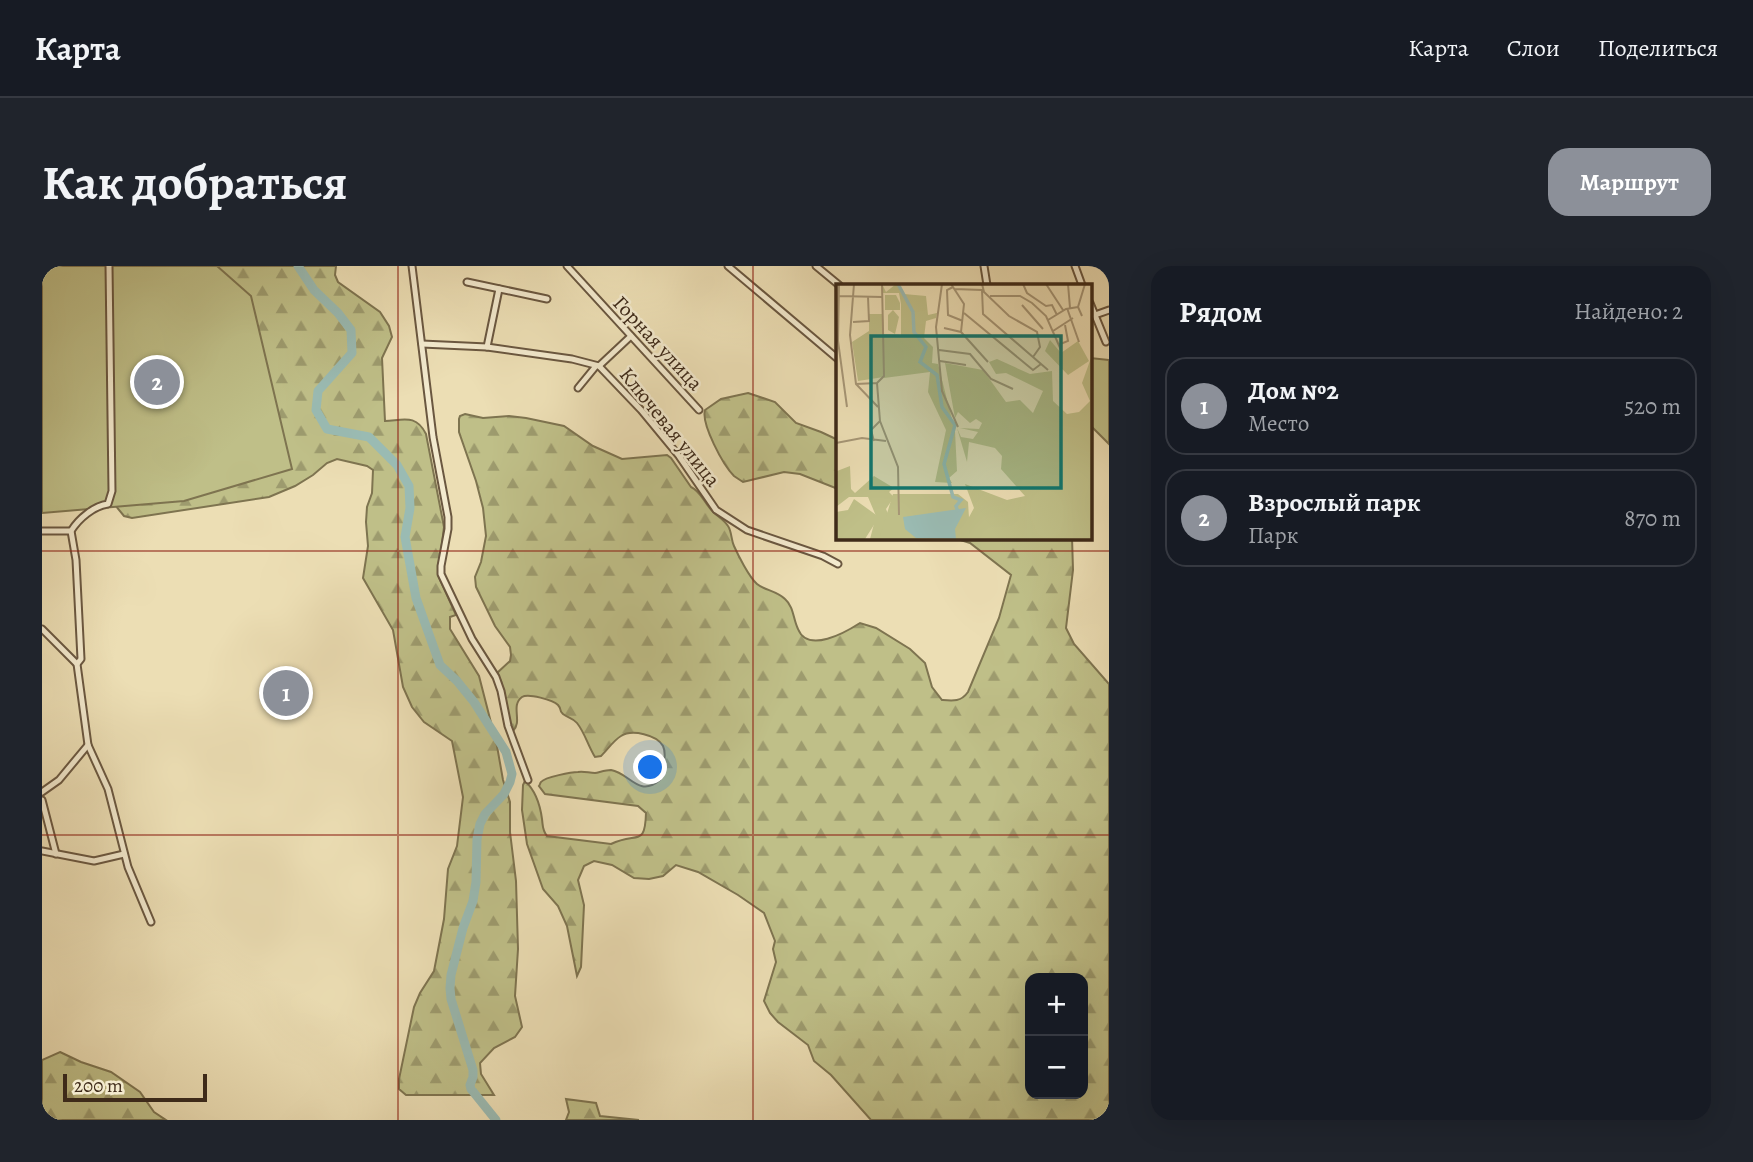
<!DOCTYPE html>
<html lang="ru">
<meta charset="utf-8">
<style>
body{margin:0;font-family:Alegreya,serif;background:#20242c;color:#f1f3f6}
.controls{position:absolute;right:21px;bottom:21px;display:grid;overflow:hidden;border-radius:14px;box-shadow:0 7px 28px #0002}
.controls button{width:63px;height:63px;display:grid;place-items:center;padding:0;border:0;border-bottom:2px solid #363941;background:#171b24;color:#f1f3f6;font:35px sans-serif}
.scale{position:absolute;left:21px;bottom:18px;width:144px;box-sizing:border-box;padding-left:7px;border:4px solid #3e2a19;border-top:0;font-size:19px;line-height:24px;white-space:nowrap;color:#3e2a19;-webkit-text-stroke:5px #f3eace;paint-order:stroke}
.you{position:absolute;left:609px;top:502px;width:24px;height:24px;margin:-18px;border:5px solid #fff;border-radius:50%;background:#1a73e8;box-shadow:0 0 0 10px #1a73e833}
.badge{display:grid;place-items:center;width:46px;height:46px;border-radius:50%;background:#8c9099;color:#fff;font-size:23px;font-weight:700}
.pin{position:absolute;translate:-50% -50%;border:4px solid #fff;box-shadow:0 2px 7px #0006}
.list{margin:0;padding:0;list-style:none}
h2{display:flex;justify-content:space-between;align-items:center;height:91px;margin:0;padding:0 28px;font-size:30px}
h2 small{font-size:23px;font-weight:400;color:#9ea1a6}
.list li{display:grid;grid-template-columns:46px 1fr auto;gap:21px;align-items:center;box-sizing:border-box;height:98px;margin:0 14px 14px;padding:0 14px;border:2px solid #363941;border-radius:21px}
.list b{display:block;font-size:26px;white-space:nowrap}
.list p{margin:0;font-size:23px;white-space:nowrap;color:#9ea1a6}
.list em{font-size:23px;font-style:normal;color:#9ea1a6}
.map{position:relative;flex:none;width:1067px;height:854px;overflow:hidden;border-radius:21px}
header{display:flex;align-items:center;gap:42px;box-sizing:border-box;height:98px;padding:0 35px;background:#171b24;border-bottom:2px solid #363941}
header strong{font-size:33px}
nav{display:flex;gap:38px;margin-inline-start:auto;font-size:24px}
.intro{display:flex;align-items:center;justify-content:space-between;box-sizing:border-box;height:168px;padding:0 42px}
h1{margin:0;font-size:49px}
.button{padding:18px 32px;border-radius:21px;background:#8c9099;color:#fff;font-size:24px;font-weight:700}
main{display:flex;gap:42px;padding:0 42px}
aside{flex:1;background:#171b24;border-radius:21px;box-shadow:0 7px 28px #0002}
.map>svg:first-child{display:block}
.forest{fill:url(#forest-firs);stroke:#7e7450;stroke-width:2;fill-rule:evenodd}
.park{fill:#bfbf88;stroke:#7e7450;stroke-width:2}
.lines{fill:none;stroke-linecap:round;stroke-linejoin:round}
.river{stroke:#9abbb3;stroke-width:9}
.minor-casing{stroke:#6a5740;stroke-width:9}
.minor{stroke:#f3eace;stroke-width:5}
.grid{fill:none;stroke:#8f2418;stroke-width:2;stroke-opacity:0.55}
.labels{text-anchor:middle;stroke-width:5;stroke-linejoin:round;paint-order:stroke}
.street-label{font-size:21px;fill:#3e2a19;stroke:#f3eace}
.inset-river{fill:none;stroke:#9abbb3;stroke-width:3.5}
.inset-road{fill:none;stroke:#a69676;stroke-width:2}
.view{fill:#0f766e;fill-opacity:0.15;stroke:#0f766e;stroke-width:3.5}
.inset-edge{fill:none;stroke:#3e2a19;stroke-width:3.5}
</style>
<header>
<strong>Карта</strong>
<nav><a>Карта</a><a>Слои</a><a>Поделиться</a></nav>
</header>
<div class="intro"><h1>Как добраться</h1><a class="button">Маршрут</a></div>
<main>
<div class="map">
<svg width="1067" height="854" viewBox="0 0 1067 854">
<defs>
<pattern id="forest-firs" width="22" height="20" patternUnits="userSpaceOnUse" patternTransform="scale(1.75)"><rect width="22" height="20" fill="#bfbf88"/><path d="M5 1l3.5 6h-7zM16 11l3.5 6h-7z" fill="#9d9b6e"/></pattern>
</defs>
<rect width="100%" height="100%" fill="#ecdeb4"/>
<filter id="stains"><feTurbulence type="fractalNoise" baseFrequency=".00286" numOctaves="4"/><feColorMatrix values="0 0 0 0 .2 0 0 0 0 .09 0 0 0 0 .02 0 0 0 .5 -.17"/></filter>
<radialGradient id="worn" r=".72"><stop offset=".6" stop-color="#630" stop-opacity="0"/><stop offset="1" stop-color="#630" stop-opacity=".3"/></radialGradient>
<!-- forest -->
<g class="forest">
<path d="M102 0H294L293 9 296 16 338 46 347 60 350 71 340 92 343 155C362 154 374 148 384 168L402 261 396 309 414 349 408 351V363L437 410 455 480 461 514 468 536V566L474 615 476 683 473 730 480 761 473 771 452 782 438 797 439 808 452 829H364L357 823V813L372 741 378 727 392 705 402 653 406 603 415 580 421 531 410 475 382 456 370 441 361 421 351 364 321 312 326 280 324 256 325 241 330 227 331 204 325 200 295 193 285 197 271 209 253 220 227 231 90 252 82 250 73 239Z"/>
<path d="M706 127 733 136 754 157 779 166 796 174V223L758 208 742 206 701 216C698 214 695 212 692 210 681 199 659 158 663 144L679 133Z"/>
<path d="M423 148 441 152 467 150 484 152 522 160 551 180 580 193 625 189 629 192 649 221C658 225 661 234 667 241 672 249 681 252 686 260 690 266 689 274 692 280 696 289 707 311 715 318 722 324 735 325 743 333 752 341 751 353 756 363 766 388 804 366 818 357L834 362 868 383 883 397 890 421 900 434C911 435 919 436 926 426L957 352 969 309 928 277 909 271H1030L1031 304 1024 362 1032 378 1067 418V854H829L789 809 772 795 766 779 736 756 728 747 722 735 734 696 731 683 733 675 722 647 696 629 656 606 634 599 621 610 607 613 592 612 570 599 552 595 542 600 536 614 542 639 539 701 535 710 525 660 516 640 501 623 485 578 480 544 481 519 483 515C494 525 498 538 500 553 501 560 500 564 505 570L569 578C595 565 603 582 604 547L596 540 503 528 497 520C498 519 498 517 499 516 503 511 530 506 536 506 542 505 547 507 553 507 558 506 564 504 569 504 588 507 596 532 618 514 621 506 625 488 621 480 615 469 590 463 579 470 572 474 565 484 559 490L553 491C546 480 543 467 535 457 531 452 526 452 521 448 516 443 521 445 516 439 511 434 486 427 480 431 468 440 481 455 471 465L469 463 459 415 454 408 468 395 469 389 468 381 453 360 434 321 433 311 439 296 444 270 441 242 434 215 417 166V153L418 150ZM988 712H1041V828H988Z"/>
<path d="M18 786 39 796 69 806 98 826 112 846 124 854H0V794Z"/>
<path d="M524 833 554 837 558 850 597 854H524L527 846Z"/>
</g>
<!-- park -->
<g class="park">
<path d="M0 0H175L209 30 250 203 142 235 0 247Z"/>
<path d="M1048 92 1067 94V178L1048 159Z"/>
</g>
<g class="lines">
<!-- river -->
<path class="river" d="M256 0 272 24 296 47 309 64 310 87 276 125 274 144 285 163 327 171 355 199 367 220 368 242 363 271 374 332 398 399 415 415 432 436 464 486 470 508 468 516 462 528 443 548 438 558 435 573 434 616 431 635 421 662 409 709 408 722 409 733 431 804V811L428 819 429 823 454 854"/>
<defs>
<g id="minor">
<path d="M67 0 70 225 66 238C52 240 37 252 29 265L34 294 39 393 35 398 46 479 66 523 86 601 109 656"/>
<path d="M370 0 391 171 406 251V263L399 300V308L430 373 454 411 459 425 466 460 486 514"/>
<path d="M525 0 657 144"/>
<path d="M686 0 796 93"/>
<path d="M774 0 797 19"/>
<path d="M942 0 945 19"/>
<path d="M1033 0 1040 19"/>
<path d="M425 16 505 33"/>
<path d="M1048 37 1064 76"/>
<path d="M1053 49 1067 44"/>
<path d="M380 78 445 81 530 93 557 100 599 144 637 190 674 244 705 264 781 290 796 298"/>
<path d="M445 81 457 23"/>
<path d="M557 100 589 70"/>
<path d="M536 122 554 100"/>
<path d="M0 265H29"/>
<path d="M0 363 35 398"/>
<path d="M0 526 17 514 46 479"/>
<path d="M0 534 14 588"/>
<path d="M0 585 52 595 82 588"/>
</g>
</defs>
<!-- minor casing -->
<use href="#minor" class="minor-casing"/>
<!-- minor -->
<use href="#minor" class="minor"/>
</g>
<!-- grid -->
<path class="grid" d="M356 0V854M711 0V854M0 285H1067M0 569H1067"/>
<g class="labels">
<!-- street labels -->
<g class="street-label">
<text transform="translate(616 77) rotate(47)" y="7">Горная улица</text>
<text transform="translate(628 161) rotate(51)" y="7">Ключевая улица</text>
</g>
</g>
<!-- overview -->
<g transform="translate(794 18)">
<rect width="256" height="256" fill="#ecdeb4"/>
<path d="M46 0 50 8 60 0 68 10 90 12 92 31 101 29 100 34 90 37 88 54 97 63 96 79 102 80 119 147 121 187 113 194 116 199 99 198 110 146 92 108 94 88 48 94 50 50 65 51V20L63 9H47ZM255 74V255H121L138 224 129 200 171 216 189 212 165 185 166 172 159 164 133 158 131 178 121 144 125 153 137 155 142 148 124 144 143 145 146 139 140 135 134 139 122 128 119 134 109 79 147 86 170 118 184 116 197 129 207 107 170 89 160 90 153 78 161 75 194 90 216 87 217 117 231 130 243 128 254 117 246 99ZM14 182 15 205 19 209 38 192 58 204 53 208 58 213 50 225 62 255H34L40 232 32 213H13L0 223 1 187Z" fill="#bfbf88"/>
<path d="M49 11H60L64 19V26H57L63 33 59 50 52 46V31L57 26H49ZM33 30H47L48 50 65 51 73 57 80 88 22 97 16 58 33 47ZM214 56 225 69 242 57 253 77 232 91 209 67ZM57 210H122L132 218 134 250 129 255H43Z" fill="#bfbf88"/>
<path d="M18 215 43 233 29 255H0V228L12 226Z" fill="#bfbf88"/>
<path d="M130 224 119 245 120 255 80 254 69 245 67 233Z" fill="#9abbb3"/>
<path class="inset-river" d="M62 0 77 28 78 48 90 63 84 78 101 91 106 123 119 141 108 180 117 213 125 216 120 222 122 228"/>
<path class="inset-road" d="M3 0 2 57 11 123M18 0 14 51 20 100 42 123M106 0 100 43 106 107 122 143M115 0 128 20 125 48M146 0 148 8 173 32 201 48 204 63 197 73M187 0 191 9 210 22 216 21 221 31M210 0 227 26M232 0 234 24M117 3 111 6 112 31 127 37M118 5 146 6 147 30 212 86M2 12 46 13M154 12H184L196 19 210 32 225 66M186 21 207 45M231 24 243 58M128 29 197 86 205 80M246 32 242 23 249 0M212 36 230 25 242 23M17 38 33 37 32 13M108 44 125 48 152 78M217 47 237 34M222 61 232 57 229 41M103 66 134 70 155 95 177 105M104 77 130 81M41 99 44 137 62 183 63 231M41 99 48 92 46 0M20 100 41 99M38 157 35 146 44 137M0 159 26 154 50 157"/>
<path class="view" d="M35 52H225V204H35Z"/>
<rect width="256" height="256" class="inset-edge"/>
</g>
<rect width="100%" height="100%" filter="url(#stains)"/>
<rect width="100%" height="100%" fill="url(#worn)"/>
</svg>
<div class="controls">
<button>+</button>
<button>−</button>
</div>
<div class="scale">200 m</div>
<div class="you"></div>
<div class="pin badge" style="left:244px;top:427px">1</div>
<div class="pin badge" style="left:115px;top:116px">2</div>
</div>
<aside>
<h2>Рядом<small>Найдено: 2</small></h2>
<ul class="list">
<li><span class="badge">1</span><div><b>Дом №2</b><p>Место</p></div><em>520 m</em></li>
<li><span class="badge">2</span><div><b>Взрослый парк</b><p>Парк</p></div><em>870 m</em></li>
</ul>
</aside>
</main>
